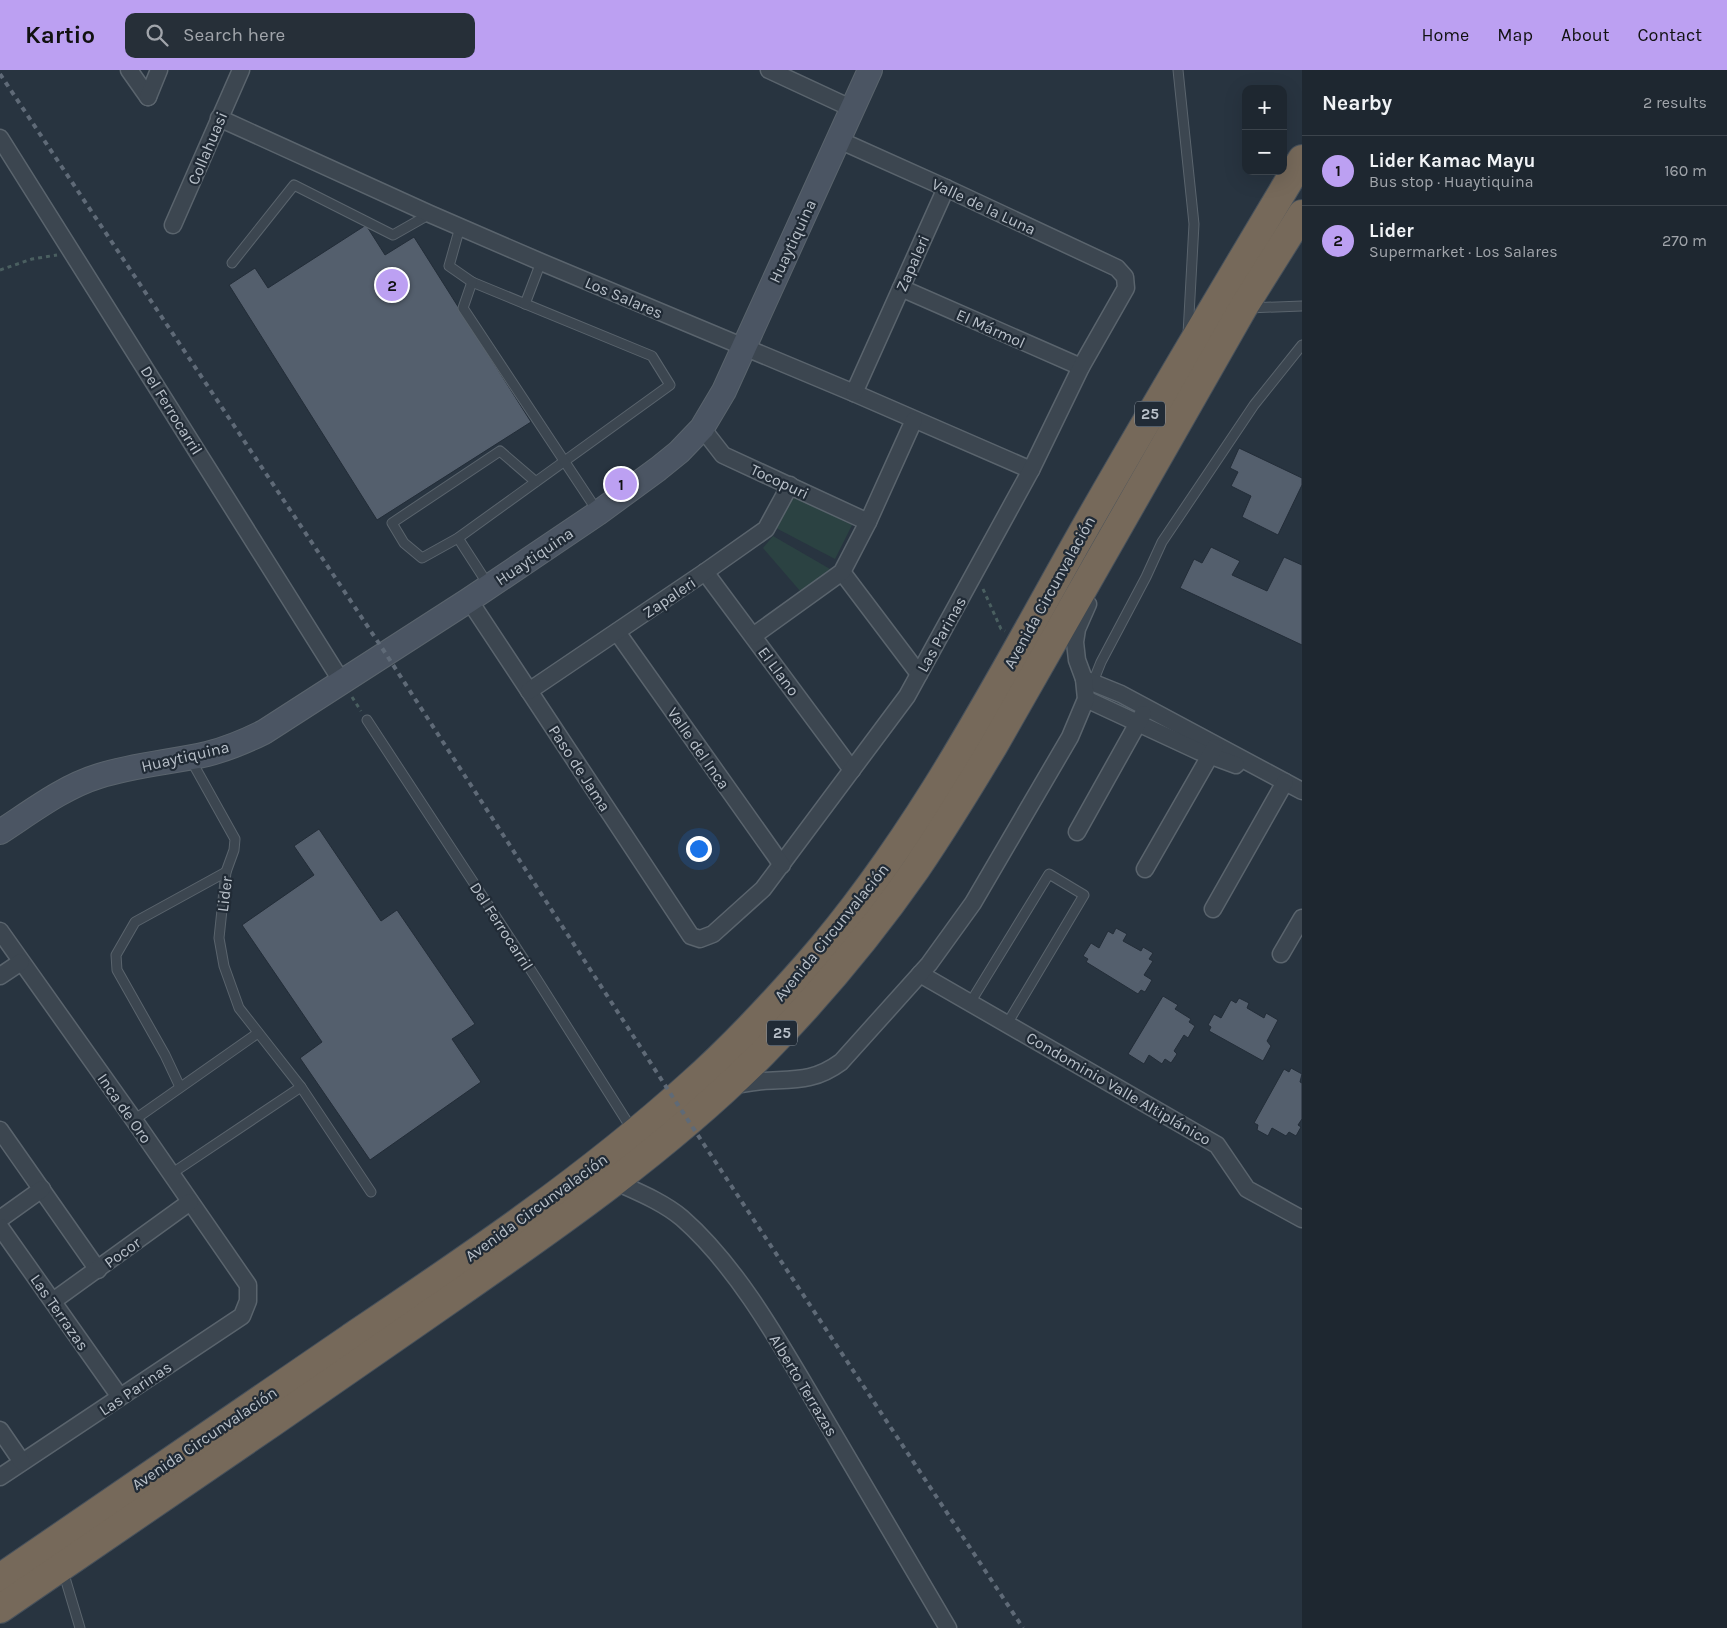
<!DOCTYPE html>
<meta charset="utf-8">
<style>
body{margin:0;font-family:Karla,sans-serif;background:#262f38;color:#f1f3f6}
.controls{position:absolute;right:15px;top:15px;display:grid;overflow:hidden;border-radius:10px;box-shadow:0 5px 20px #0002}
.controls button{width:45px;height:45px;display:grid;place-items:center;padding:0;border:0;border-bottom:1px solid #3c444c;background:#1e2730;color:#f1f3f6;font:25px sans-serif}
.you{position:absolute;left:698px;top:778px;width:18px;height:18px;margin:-12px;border:4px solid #fff;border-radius:50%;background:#1a73e8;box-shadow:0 0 0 8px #1a73e833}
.badge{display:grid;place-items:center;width:32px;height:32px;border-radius:50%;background:#bca0f2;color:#111;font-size:16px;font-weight:700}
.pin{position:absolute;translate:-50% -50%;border:2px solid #fff;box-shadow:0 1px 5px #0006}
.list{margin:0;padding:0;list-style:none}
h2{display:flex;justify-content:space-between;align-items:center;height:65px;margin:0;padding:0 20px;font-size:21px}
h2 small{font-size:16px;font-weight:400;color:#a1a5ab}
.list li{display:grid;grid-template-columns:32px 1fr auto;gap:15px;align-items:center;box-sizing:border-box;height:70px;padding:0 20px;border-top:1px solid #3c444c}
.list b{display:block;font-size:19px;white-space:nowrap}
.list p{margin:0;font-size:16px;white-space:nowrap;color:#a1a5ab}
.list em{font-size:16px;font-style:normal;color:#a1a5ab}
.icon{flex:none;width:28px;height:28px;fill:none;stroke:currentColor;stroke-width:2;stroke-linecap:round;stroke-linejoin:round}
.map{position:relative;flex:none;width:1302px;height:1558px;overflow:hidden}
header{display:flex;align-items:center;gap:30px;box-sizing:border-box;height:70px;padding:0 25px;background:#bca0f2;color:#111}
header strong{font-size:24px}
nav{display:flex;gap:28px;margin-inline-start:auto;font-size:18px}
.search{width:350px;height:45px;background:#262f38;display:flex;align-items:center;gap:12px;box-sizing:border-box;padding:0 18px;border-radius:10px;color:#a1a5ab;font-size:19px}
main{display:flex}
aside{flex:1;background:#1e2730}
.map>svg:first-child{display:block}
.green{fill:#2b4242}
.building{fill:#545f6d;stroke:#232d38}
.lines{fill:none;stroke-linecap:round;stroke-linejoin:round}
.lane-casing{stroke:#5a646d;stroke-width:11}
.street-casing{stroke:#5a646d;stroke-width:19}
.secondary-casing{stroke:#5a646d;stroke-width:26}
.highway-casing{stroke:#47515b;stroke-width:30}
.path{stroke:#4a5f60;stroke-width:3;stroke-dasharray:4 4;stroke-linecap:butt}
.lane{stroke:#3c4650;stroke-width:9}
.street{stroke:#3c4650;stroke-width:16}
.secondary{stroke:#4b5563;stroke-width:24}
.highway{stroke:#76695a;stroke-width:28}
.rail{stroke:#5f6a77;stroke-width:4;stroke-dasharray:5 5;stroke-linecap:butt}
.labels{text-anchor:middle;stroke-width:4.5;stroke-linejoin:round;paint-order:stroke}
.shield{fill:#212b36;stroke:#8b949e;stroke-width:1}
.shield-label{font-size:15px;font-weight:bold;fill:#b9c1ca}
.street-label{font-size:16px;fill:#b9c1ca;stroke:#212b36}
</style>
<header>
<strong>Kartio</strong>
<div class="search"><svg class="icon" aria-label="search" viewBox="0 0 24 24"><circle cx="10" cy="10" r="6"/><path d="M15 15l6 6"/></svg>Search here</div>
<nav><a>Home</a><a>Map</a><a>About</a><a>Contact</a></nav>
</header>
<main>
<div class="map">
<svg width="1302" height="1558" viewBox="0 0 1302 1558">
<rect width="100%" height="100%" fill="#283440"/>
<!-- green -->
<g class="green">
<path d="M793 424 852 455 835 489 776 458Z"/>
<path d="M773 466 830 499 801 522 763 478Z"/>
</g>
<!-- building -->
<g class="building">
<path d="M366 155 385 185 414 167 531 352 377 450 229 215 255 198 268 218Z"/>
<path d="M1239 378 1302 408V415L1278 465 1242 447 1251 426 1231 416 1238 402 1230 398Z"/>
<path d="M1211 477 1240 491 1232 505 1267 521 1284 487 1302 495V575L1180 518 1194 489 1202 493Z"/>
<path d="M319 759 381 851 397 840 475 954 452 969 481 1012 370 1090 300 988 322 972 242 855 314 805 294 776Z"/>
<path d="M1116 858 1127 864 1123 871 1141 881 1143 877 1153 883 1149 889 1153 891 1144 905 1152 910 1145 922 1141 920 1138 924 1086 892 1088 889 1083 886 1091 873 1099 878 1108 861 1113 864Z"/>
<path d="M1163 926 1178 935 1175 939 1191 949 1189 952 1195 956 1188 968 1184 965 1174 981 1177 984 1171 993 1165 989 1162 994 1149 985 1144 994 1128 984Z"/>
<path d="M1239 928 1249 933 1247 938 1264 948 1266 943 1278 950 1267 971 1271 976 1263 991 1209 961 1211 957 1208 955 1214 944 1221 948 1231 930 1236 933Z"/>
<path d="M1291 998 1302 1004 1300 1012 1302 1013V1049L1298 1055 1301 1057 1296 1066 1289 1062 1286 1066 1272 1058 1268 1066 1257 1060 1258 1055 1254 1053 1284 999 1289 1002Z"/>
</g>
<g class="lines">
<defs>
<g id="lane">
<path d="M1178 0 1194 154 1188 264"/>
<path d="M460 157 449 196 472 212 652 286 670 315 458 468 422 488 404 473 392 453 500 381 536 412"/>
<path d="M232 193 294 115 393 165 430 144"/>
<path d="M472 212 463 238 598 442"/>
<path d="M525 234 541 192"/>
<path d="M1248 238 1302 236"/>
<path d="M458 468 489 516"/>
<path d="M1093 612 1101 592 1146 507 1162 472 1254 335 1302 275"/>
<path d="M367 650 536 908 633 1061"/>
<path d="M191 690 235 769 234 780 226 802 219 868 224 896 239 938 301 1017 371 1122"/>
<path d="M970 933 1049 804 1084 825 1007 954"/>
<path d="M180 1017 165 985 117 900 116 885 135 852 226 802"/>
<path d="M134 1050 258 963"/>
<path d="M171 1104 301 1017"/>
<path d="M63 1501 80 1558"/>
</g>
<g id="street">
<path d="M129 0 148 27"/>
<path d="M769 0 853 39"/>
<path d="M148 27 159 0"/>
<path d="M219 48 430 144 541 192 854 323 1031 400"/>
<path d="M0 68 342 612"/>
<path d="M173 155 241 0"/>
<path d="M901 218 1081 297"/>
<path d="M854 323 946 118"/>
<path d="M702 358 723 385 868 452"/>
<path d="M705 502 852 700"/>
<path d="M842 502 919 604"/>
<path d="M469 530 691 866 700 869 713 864 763 819 907 626 1031 400 1081 297 1126 218 1125 207 1117 198 946 118 839 70"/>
<path d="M617 562 782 795"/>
<path d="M753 566 842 502 868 452 914 350"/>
<path d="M1084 609 1121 624 1302 721"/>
<path d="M529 621 705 502 766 459 790 415"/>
<path d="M1086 629 1198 681 1236 695"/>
<path d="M1077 762 1143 644"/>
<path d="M1145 799 1215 677"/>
<path d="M1213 839 1285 712"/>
<path d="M0 861 134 1050 248 1215V1231L242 1246 0 1407"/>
<path d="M1281 884 1302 848"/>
<path d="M920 904 1217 1075 1247 1119 1302 1149"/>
<path d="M0 906 21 892"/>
<path d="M732 1015C742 1014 753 1012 763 1011 794 1009 814 1012 841 992L929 894 973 833 1070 667 1086 629 1084 609 1077 590 1075 572 1077 559 1088 534"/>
<path d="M0 1060 98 1200"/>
<path d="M616 1112C638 1122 663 1132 682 1148 738 1197 781 1275 819 1339 862 1412 905 1485 948 1558"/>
<path d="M0 1149 42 1119"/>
<path d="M0 1157 120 1327"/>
<path d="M53 1231 190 1132"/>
<path d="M0 1360 22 1392"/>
</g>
<path id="secondary" d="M0 762C31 742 63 717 99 706 134 695 172 692 207 684 227 679 246 671 264 662L469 530 598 443 658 399 679 382 702 358 724 321 870 0"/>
<g id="highway">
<path d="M0 1508C116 1428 233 1348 350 1268 467 1189 585 1110 690 1015 732 978 770 937 807 895 918 768 995 618 1077 472 1150 343 1226 216 1302 89"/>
<path d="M0 1539C140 1443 280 1348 419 1251 538 1168 659 1087 762 984 818 927 870 865 916 799 943 759 969 717 994 675L1243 238 1302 144"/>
</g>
</defs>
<!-- lane casing -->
<use href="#lane" class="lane-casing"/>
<!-- street casing -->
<use href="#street" class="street-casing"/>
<!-- secondary casing -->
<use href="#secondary" class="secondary-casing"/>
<!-- highway casing -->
<use href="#highway" class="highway-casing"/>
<!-- path -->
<g class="path">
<path d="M0 200 32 189 57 185"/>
<path d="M983 519 1001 559 1005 561"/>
<path d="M352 627 361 641"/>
</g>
<!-- lane -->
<use href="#lane" class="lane"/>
<!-- street -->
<use href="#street" class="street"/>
<!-- secondary -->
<use href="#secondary" class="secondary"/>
<!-- highway -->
<use href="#highway" class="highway"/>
<!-- rail -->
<path class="rail" d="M0 4 386 584 674 1029 1023 1558"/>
</g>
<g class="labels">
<!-- shield labels -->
<g class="shield">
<rect x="1135" y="331.5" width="30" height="25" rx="4"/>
<rect x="767" y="950.5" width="30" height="25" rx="4"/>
</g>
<g class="shield-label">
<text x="1150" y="349">25</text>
<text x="782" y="968">25</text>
</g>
<!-- street labels -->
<g class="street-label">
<text transform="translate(207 78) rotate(-67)" y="6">Collahuasi</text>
<text transform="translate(984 136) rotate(25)" y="6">Valle de la Luna</text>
<text transform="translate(792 171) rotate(-65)" y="6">Huaytiquina</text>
<text transform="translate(912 193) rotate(-66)" y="6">Zapaleri</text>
<text transform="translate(624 227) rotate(23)" y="6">Los Salares</text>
<text transform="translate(991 258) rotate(24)" y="6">El Mármol</text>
<text transform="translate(172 340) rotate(58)" y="6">Del Ferrocarril</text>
<text transform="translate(780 411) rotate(25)" y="6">Tocopuri</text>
<text transform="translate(534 486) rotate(-34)" y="6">Huaytiquina</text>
<text transform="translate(1049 522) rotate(-61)" y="6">Avenida Circunvalación</text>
<text transform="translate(669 527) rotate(-34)" y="6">Zapaleri</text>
<text transform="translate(941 564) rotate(-61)" y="6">Las Parinas</text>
<text transform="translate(779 601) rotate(53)" y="6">El Llano</text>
<text transform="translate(699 678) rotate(55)" y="6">Valle del Inca</text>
<text transform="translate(185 686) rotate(-13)" y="6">Huaytiquina</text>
<text transform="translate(580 698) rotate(57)" y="6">Paso de Jama</text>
<text transform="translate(224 824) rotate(-83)" y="6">Lider</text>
<text transform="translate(502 856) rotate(57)" y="6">Del Ferrocarril</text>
<text transform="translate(831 862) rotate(-51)" y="6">Avenida Circunvalación</text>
<text transform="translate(1119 1018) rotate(30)" y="6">Condominio Valle Altiplánico</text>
<text transform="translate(125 1038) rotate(55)" y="6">Inca de Oro</text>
<text transform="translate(536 1137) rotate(-36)" y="6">Avenida Circunvalación</text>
<text transform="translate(122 1182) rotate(-36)" y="6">Pocor</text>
<text transform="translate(60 1242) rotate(55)" y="6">Las Terrazas</text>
<text transform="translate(804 1315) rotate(59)" y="6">Alberto Terrazas</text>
<text transform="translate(135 1318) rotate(-34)" y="6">Las Parinas</text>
<text transform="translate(204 1368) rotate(-34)" y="6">Avenida Circunvalación</text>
</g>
</g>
</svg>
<div class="controls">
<button>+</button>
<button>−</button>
</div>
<div class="you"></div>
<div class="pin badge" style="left:621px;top:414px">1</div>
<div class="pin badge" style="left:392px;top:215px">2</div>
</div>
<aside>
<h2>Nearby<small>2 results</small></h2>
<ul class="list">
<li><span class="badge">1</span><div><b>Lider Kamac Mayu</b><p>Bus stop · Huaytiquina</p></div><em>160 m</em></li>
<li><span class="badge">2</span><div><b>Lider</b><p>Supermarket · Los Salares</p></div><em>270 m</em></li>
</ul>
</aside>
</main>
